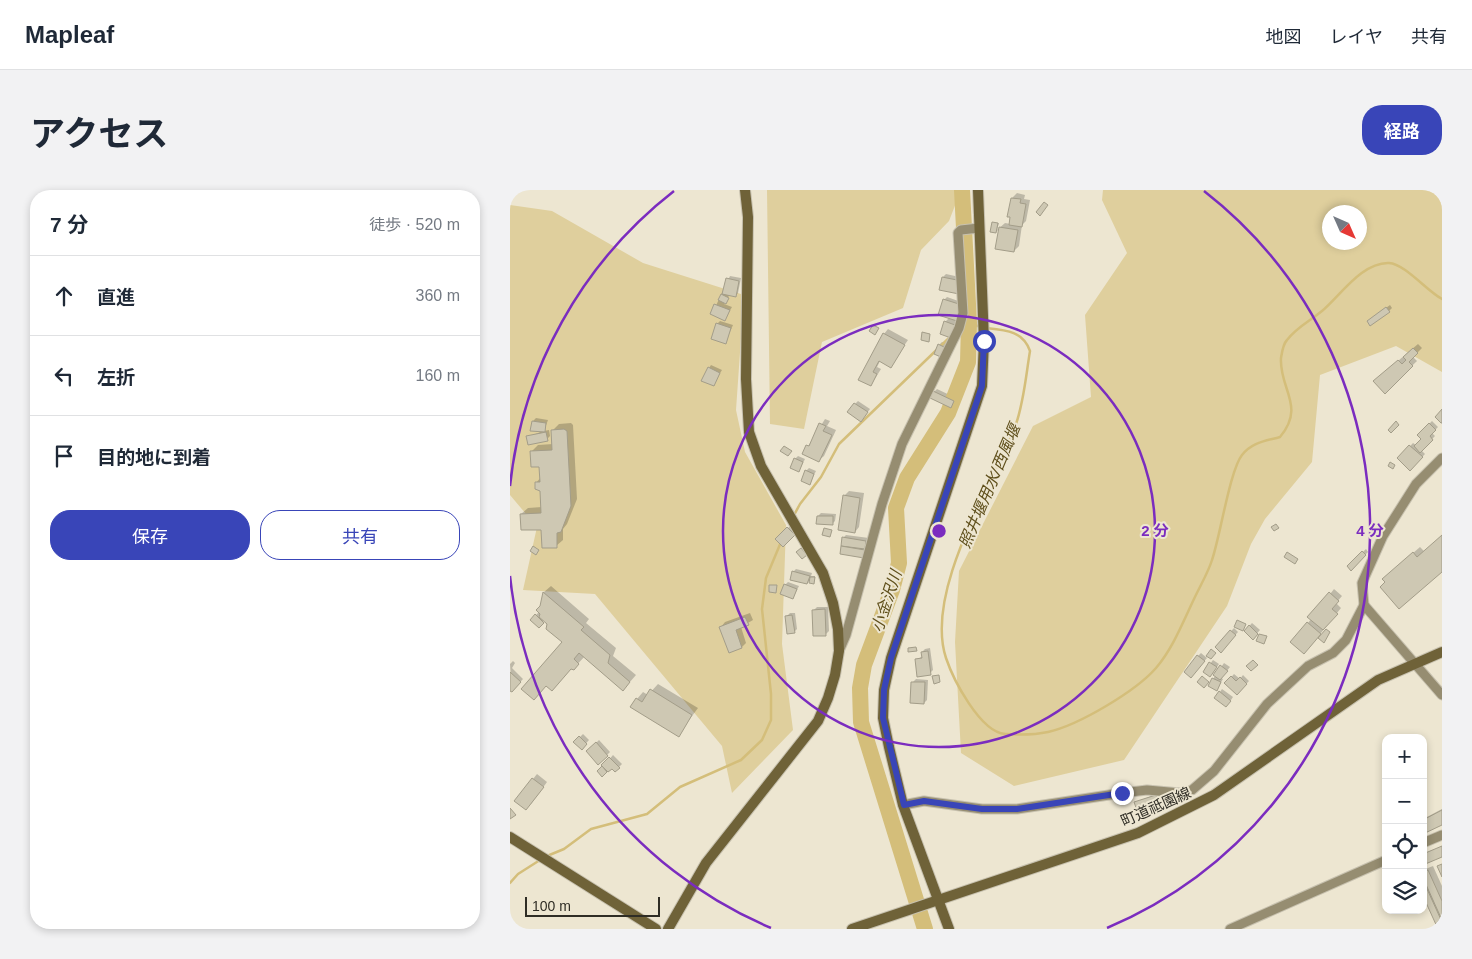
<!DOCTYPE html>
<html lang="ja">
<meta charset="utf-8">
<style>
body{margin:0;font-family:Arial,"Noto Sans JP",sans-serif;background:#f2f2f3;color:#1f2937}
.controls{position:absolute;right:15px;bottom:15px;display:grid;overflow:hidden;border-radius:10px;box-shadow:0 2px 8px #0003}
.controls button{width:45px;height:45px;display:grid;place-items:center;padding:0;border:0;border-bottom:1px solid #e0e1e3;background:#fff;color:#1f2937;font:25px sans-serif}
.compass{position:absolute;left:812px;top:15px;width:45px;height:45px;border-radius:50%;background:#fff;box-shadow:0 2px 8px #0003;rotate:135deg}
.scale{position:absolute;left:15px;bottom:12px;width:135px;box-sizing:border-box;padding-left:5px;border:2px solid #2f2d25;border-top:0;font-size:14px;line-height:18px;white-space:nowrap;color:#2f2d25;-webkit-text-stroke:4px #ede6d1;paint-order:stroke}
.stop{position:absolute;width:15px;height:15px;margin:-11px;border:4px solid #3945b8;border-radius:50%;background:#fff}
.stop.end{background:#3945b8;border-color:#fff;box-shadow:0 1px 5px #0008}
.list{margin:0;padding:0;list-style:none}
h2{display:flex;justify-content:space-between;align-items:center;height:65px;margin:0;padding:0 20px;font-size:21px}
h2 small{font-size:16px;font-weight:400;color:#747a83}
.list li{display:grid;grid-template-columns:32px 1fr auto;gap:15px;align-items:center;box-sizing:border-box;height:80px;padding:0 20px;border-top:1px solid #e0e1e3}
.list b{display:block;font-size:19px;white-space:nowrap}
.list em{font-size:16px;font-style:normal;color:#747a83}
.actions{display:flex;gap:10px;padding:15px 20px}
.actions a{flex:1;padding:11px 0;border:1px solid #3945b8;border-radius:20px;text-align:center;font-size:18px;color:#3945b8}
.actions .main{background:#3945b8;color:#fff}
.icon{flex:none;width:28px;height:28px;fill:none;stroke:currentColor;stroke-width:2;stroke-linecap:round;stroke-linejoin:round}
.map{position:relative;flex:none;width:932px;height:739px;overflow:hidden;border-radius:20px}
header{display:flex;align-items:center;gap:30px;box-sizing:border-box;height:70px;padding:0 25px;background:#fff;border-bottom:1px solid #e0e1e3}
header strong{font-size:24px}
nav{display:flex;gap:28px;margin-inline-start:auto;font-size:18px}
.intro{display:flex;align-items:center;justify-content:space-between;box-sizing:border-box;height:120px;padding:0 30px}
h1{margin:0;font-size:35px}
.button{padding:12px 22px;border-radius:20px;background:#3945b8;color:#fff;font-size:18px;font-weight:700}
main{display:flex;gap:30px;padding:0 30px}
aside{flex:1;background:#fff;border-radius:20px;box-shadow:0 2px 8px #0003}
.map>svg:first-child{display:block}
.green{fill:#dfcf9d;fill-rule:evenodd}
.shadow{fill:#0003}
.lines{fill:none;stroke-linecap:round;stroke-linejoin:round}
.stream{stroke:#d4be7a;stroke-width:2.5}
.river{stroke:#d4be7a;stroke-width:16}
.building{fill:#cec8b3;stroke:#a39d89}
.street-casing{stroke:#c7c1af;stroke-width:11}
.secondary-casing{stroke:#c7c1af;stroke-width:12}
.street{stroke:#968d71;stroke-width:9}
.secondary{stroke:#6f6238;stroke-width:10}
.route{stroke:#3945b8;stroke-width:6}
.ring{fill:none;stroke:#7b2cbf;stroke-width:2.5}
.labels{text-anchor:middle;stroke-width:4;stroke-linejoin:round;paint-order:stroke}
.street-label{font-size:15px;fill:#2f2d25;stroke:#ede6d1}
.water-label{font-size:16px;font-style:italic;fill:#5f4f1b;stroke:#ede6d1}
.centre{fill:#7b2cbf;stroke:#ede6d1;stroke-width:2.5}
.ring-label{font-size:15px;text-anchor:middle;font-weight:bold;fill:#7b2cbf;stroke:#ede6d1;stroke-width:4;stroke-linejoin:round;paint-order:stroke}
</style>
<header>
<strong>Mapleaf</strong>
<nav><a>地図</a><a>レイヤ</a><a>共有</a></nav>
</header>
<div class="intro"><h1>アクセス</h1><a class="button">経路</a></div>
<main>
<aside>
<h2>7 分<small>徒歩 · 520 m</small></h2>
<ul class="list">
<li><svg class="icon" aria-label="ahead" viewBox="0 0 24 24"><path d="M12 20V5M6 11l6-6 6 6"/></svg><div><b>直進</b></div><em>360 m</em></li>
<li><svg class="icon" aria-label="left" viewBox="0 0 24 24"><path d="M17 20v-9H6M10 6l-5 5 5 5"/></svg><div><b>左折</b></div><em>160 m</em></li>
<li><svg class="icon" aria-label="arrive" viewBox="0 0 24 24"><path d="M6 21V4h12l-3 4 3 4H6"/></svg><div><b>目的地に到着</b></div></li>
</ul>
<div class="actions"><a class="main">保存</a><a>共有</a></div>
</aside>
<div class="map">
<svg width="932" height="739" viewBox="0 0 932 739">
<rect width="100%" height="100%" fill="#ede6d1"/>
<!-- green -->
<g class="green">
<path d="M257 0H451L439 31 411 60 393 118 312 152 294 239 260 234Z"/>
<path d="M593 0H932V182L886 156 810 185 802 272 755 329 741 354 717 416 614 570 504 596 451 563 445 452 449 381 523 236 581 207 575 125 617 63 592 10ZM819 22H849V52H819Z"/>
<path d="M0 15 42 21 133 73 234 105 226 220 235 262 276 335 272 454 283 540 222 603 212 556 85 404 13 400 27 337 0 305Z"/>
</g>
<!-- shadow -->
<g class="shadow">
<path d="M507 3 515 5 514 9 520 10 516 31 512 35 509 56 504 61 490 38 486 42 483 33H489L487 40 495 33 501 34 502 8Z"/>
<path d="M436 84 454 88 448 103 433 87Z"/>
<path d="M220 86 231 88 228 103 225 106 220 104 214 114 222 117 215 129 202 124Z"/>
<path d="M437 107 454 113 449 127 445 131 447 132 444 143 435 132 440 127 434 110Z"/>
<path d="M880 115 882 118 879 121 858 131Z"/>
<path d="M210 131 223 135 215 153 207 134Z"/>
<path d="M378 139 398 150 380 176 370 171 367 177 371 179 361 195 350 189 374 144Z"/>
<path d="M432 152 440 155 433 167 429 155Z"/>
<path d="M908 154 912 158 903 167 907 171 875 202 869 187Z"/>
<path d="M201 175 212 180 203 195 199 178Z"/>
<path d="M427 199 446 208 441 217 424 202Z"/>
<path d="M348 211 360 219 354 227 345 214Z"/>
<path d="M26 228 38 230 34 241 39 240 40 246 37 249 18 247 33 241 23 231Z"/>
<path d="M315 229 320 231 317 236 326 240 314 266 309 270 294 263Z"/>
<path d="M922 231 928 237 922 243 925 246 911 260 915 264 900 279 889 268 903 253 906 255 912 249 908 245Z"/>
<path d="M61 233 63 235 67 309 57 334 53 339V350L46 356 32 339 11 324 18 318 32 317 31 301 26 293 31 287 30 276 21 262 28 255 43 254 42 241 49 234Z"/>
<path d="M288 266 295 269 289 281 285 269Z"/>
<path d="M299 278 306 281 300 293 296 281Z"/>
<path d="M339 301 354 303 349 337 345 342 334 306Z"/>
<path d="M311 323 326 324 325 331 322 334 308 326Z"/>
<path d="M281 335 287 341 273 355 267 349Z"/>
<path d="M336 345 359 348 355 357 357 358 356 364 331 363 333 348Z"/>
<path d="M910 357 932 380 876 392 880 383Z"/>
<path d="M856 359 858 362 841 379 838 376Z"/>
<path d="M286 379 302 383 301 386H305V391L301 389 297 393 283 382Z"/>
<path d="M278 392 289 396 283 408 275 395Z"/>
<path d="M41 396 79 429 76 433 106 458 103 466 126 485 119 493 75 466 64 478 53 452 39 434 34 430 29 436 21 430 29 422 34 402Z"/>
<path d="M824 399 832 406 826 413 831 418 799 458 798 433Z"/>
<path d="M307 417H318L319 441 316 444 304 420Z"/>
<path d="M240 423 243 430 231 437 236 453 232 457 211 437 215 432Z"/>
<path d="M280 423H285L287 439 284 442 277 426Z"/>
<path d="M742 433 750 440 743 448 735 441Z"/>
<path d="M724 438 728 442 711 461 706 457Z"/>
<path d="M420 458 423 480 420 483 406 470 413 466 412 462 415 459Z"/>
<path d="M691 463 697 468 684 483 688 466Z"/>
<path d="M703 470 709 474 703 483 694 482Z"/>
<path d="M3 471 5 473 2 478 13 489 2 501 0 474Z"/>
<path d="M714 473 720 477 711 488 713 489 707 499 703 489Z"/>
<path d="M724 484 730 489 733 485 739 491 727 504 716 493Z"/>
<path d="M406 489 418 490 417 510 414 513 403 492Z"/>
<path d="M148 494 188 518 168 545 127 509 133 502 138 505Z"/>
<path d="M712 499 723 507 719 513 710 502Z"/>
<path d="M73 544 79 550 72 558 65 552Z"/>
<path d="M89 550 100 562 89 573 78 561Z"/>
<path d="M103 565 112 574 105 581 102 577 92 585 89 581Z"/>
<path d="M27 584 37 592 21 614 23 589Z"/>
<path d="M649 603 653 615 630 625 626 612Z"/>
<path d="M932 619V634L913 643V629Z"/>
<path d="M923 676 932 696V739H929L913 703V680Z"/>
</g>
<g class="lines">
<!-- stream -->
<g class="stream">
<path d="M476 138C496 140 513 141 520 161 516 185 514 211 506 234 482 296 414 401 436 468 443 489 470 542 495 544 510 545 524 545 538 542 569 535 626 501 646 478 663 458 673 432 684 409 690 396 698 383 702 370 710 347 720 280 732 265 742 252 756 251 770 247 796 216 769 199 771 168 772 162 773 154 777 150 787 137 800 131 812 121 830 106 852 72 879 73 895 74 917 101 932 109"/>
<path d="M452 139 459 133 471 137"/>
<path d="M283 327 290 314 311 287 329 254 441 146"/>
<path d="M37 666 54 659 81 639 137 624 170 597 231 570 252 550 261 530V504L252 419 256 388 271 352"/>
<path d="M0 693 8 684 30 670"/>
</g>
<!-- river -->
<path class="river" d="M415 739 351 532 350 498 354 475 382 400 389 373 386 318 397 288 438 223 458 172 459 133 452 0"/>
</g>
<!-- building -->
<g class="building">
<path d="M501 8 511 9 510 13 516 14 512 37 499 35 500 27H497Z"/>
<path d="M534 12 538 15 530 26 526 22Z"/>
<path d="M482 32 488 33 486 43 480 42Z"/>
<path d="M489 37 508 40 504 62 485 59Z"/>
<path d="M432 87 452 91 449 104 429 100Z"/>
<path d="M216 88 229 91 226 107 212 104Z"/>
<path d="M211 104 219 108 216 114 208 110Z"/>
<path d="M433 109 452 115 447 131 428 125Z"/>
<path d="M204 114 220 120 215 131 200 124Z"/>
<path d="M876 117 880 122 860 136 857 131Z"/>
<path d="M434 131 445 135 441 148 430 144Z"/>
<path d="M206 133 221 138 216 154 201 149Z"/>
<path d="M363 135 369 138 365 145 359 141Z"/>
<path d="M412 142 420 144 419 152 411 150Z"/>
<path d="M373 143 395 155 381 178 369 171 363 182 367 184 361 196 348 190Z"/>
<path d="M428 154 438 159 433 168 424 164Z"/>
<path d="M903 158 908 163 899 172 903 176 875 204 863 191 888 170 892 174 896 170 893 167Z"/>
<path d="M198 177 210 183 204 196 191 191Z"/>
<path d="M423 201 444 211 441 218 420 208Z"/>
<path d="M344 213 358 222 351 232 337 222Z"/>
<path d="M932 219V233H931L925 227Z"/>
<path d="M22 231 36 233 35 242 20 241Z"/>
<path d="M886 231 889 235 881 243 878 240Z"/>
<path d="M309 233 316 236 313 241 322 245 309 272 292 264 296 255 299 256Z"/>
<path d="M919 233 926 240 920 246 923 250 910 263 904 256 911 249 907 245Z"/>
<path d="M54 239 57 241 61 316 51 342 47 343V358H32L31 340H11L10 324 31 323 30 301 25 299V292H30L29 277H21L20 261 42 260 41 240Z"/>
<path d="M36 242 38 251 18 255 16 246Z"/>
<path d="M899 255 913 267 900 281 887 268Z"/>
<path d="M274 256 282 261 278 266 270 261Z"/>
<path d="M284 268 293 272 289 282 280 278Z"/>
<path d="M880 272 885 275 883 279 878 276Z"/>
<path d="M295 280 304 284 300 295 291 291Z"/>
<path d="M333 305 350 308 345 343 328 340Z"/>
<path d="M307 326H323V335L306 334Z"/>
<path d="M766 334 769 338 764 341 761 337Z"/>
<path d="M277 337 285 345 273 357 265 349Z"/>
<path d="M314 338 322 340 320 347 312 345Z"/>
<path d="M932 345V382L889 419 870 397 875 392 872 389 903 362 907 367Z"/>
<path d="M332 347 356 351 355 359 331 356Z"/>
<path d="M23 356 29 360 26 365 20 361Z"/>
<path d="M331 356 355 360 354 368 330 364Z"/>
<path d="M291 358 297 365 292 369 286 362Z"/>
<path d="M852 361 856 365 841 381 837 376Z"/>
<path d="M777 362 788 369 785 374 774 367Z"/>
<path d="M282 381 300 386 297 394 280 390Z"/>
<path d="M300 387H305L304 394 299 393Z"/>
<path d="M274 394 287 399 283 409 270 404Z"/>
<path d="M259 395H267L266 403 259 402Z"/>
<path d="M33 402 74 437 71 440 100 465 98 473 120 492 113 501 69 463 64 469 69 474 64 480 61 479 42 501 36 496 24 510 11 499 52 452 36 439 37 434 29 427 30 424 26 420 30 416Z"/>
<path d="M819 402 829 411 822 419 828 424 813 440 797 427Z"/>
<path d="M315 419 316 446H303L302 420Z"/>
<path d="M25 424 34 433 29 438 20 430Z"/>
<path d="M282 425 285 443 277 444 275 426Z"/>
<path d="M235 427 239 435 226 440 232 458 219 463 209 437Z"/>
<path d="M727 430 736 434 733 441 724 437Z"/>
<path d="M797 432 811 444 794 464 780 452Z"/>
<path d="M739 435 748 444 743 450 734 441Z"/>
<path d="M816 439 820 442 814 453 808 448Z"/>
<path d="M720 440 726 445 711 463 705 457Z"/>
<path d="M749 444 757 446 754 454 746 451Z"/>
<path d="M406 457 407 461 398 462V458Z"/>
<path d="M701 459 706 463 701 469 696 466Z"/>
<path d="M418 461 421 485 407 487 405 469 412 468 411 462Z"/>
<path d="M687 465 695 471 681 488 674 482Z"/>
<path d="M743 470 748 475 741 481 736 476Z"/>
<path d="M699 472 707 477 700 487 693 482Z"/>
<path d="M710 475 718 481 710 490 703 485Z"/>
<path d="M0 482 11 492 2 502 0 501Z"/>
<path d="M429 485 430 492 424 494 422 486Z"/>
<path d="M692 486 699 492 694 498 687 492Z"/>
<path d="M721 486 726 491 730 487 737 494 727 505 714 493Z"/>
<path d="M702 488 711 492 707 501 698 496Z"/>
<path d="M401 492H415L414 514 400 513Z"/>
<path d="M140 499 182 525 169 547 120 517 126 508 132 512Z"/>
<path d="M709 501 721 511 716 517 704 508Z"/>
<path d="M69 546 77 554 72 560 63 552Z"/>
<path d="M86 552 98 566 88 575 76 561Z"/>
<path d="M99 567 110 578 105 582 102 579 98 582 91 575Z"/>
<path d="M92 576 97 582 92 587 87 581Z"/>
<path d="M22 588 34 597 16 620 4 611Z"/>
<path d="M646 605 650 619 629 626 624 612Z"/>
<path d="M0 618 6 625 0 629Z"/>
<path d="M932 620V635L913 644V630Z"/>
<path d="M932 656V667L913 675V664Z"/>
<path d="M932 674V687L927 676Z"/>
<path d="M918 680 932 711V730L913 688V682Z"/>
<path d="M913 690 932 732V739H928L913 706Z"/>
</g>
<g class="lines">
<defs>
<g id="street">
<path d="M854 415 932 505"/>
<path d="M329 461 336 445 372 314 392 254 449 138 453 123 448 43 451 40 469 38"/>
<path d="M393 615 414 611 472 619H507L612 603 637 600 670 603 682 600 704 581 757 514 798 476 823 463 836 450 854 415 852 393 873 346 906 294 932 268"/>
<path d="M913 653 932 645"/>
<path d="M720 739 876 670"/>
</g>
<g id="secondary">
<path d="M0 647 146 739"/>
<path d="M158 739 196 673 308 531 318 508 325 485 329 461 328 439 323 413 313 383 251 276 239 242 236 189 238 27 235 0"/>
<path d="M342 739 628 643 704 605 868 490 932 462"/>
<path d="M439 739 393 615 379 557 373 528 374 500 381 468 472 196 474 151 468 0"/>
</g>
</defs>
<!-- street casing -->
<use href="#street" class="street-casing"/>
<!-- secondary casing -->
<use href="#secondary" class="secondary-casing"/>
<!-- street -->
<use href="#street" class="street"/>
<!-- secondary -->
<use href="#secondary" class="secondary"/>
</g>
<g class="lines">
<!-- route -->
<path class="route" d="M474 151 472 196 381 468 374 500 373 528 394 615 414 611 472 619H507L612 603"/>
</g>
<!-- distance rings -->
<g class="ring">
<circle cx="429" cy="341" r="216"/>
<path d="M261 738A431 431 0 0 1 0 386M0 296A431 431 0 0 1 164 1M694 1A431 431 0 0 1 597 738"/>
</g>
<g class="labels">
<!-- street labels -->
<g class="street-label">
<text transform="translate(646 617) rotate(-24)" y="5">町道祗園線</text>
</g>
<!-- water labels -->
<g class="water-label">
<text transform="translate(479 296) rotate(-67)" y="6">照井堰用水/西風堰</text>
<text transform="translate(376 411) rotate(-72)" y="6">小金沢川</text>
</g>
</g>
<circle cx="429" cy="341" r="8" class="centre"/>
<g class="ring-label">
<text x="645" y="346">2 分</text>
<text x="860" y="346">4 分</text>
</g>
</svg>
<div class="controls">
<button>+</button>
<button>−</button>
<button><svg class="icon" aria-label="locate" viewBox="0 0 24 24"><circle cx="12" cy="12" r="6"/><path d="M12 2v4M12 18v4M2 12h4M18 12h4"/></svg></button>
<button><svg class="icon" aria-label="layers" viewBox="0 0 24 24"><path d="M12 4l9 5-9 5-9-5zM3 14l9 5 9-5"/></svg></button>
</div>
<svg class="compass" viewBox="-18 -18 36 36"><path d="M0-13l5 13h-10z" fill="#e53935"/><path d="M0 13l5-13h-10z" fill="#747a83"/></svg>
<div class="scale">100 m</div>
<div class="stop" style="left:474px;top:151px"></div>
<div class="stop end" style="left:612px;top:603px"></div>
</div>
</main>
